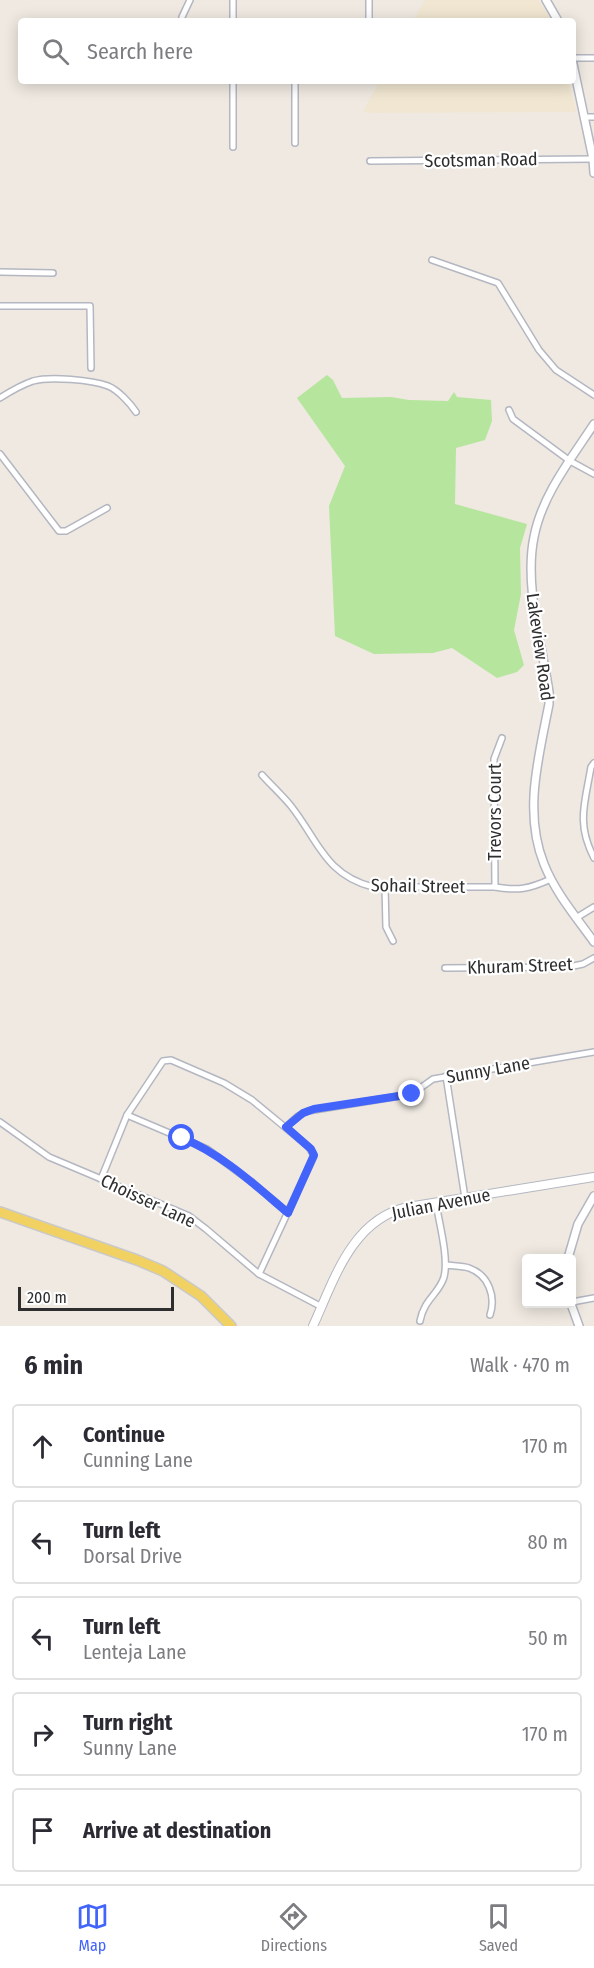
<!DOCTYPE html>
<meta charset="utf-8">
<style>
body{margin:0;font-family:"Fira Sans Condensed",sans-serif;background:#f7f7f7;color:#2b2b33}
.controls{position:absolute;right:18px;bottom:18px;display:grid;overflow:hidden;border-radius:6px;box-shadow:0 3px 15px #0003}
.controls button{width:54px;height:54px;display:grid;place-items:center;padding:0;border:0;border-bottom:2px solid #e1e1e2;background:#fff;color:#2b2b33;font:30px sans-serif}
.scale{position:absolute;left:18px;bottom:15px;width:156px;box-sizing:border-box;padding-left:6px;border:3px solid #2e2e2e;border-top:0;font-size:16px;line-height:21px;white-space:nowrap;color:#2e2e2e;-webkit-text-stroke:4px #fff;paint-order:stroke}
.stop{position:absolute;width:18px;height:18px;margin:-14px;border:4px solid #4264fb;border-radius:50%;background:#fff}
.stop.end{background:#4264fb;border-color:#fff;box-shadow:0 2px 6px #0008}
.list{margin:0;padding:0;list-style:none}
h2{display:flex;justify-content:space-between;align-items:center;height:78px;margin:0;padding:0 24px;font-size:26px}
h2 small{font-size:20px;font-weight:400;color:#7c7c81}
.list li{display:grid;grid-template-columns:39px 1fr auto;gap:18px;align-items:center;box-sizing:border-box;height:84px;margin:0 12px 12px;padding:0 12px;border:2px solid #e1e1e2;border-radius:6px}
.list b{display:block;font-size:22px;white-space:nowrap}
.list p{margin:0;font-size:20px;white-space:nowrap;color:#7c7c81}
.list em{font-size:20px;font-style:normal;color:#7c7c81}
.icon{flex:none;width:33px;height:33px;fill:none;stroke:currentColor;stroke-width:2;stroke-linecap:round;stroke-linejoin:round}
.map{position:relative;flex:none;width:594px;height:1326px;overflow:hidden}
.search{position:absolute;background:#fff;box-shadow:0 3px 15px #0003;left:18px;right:18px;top:18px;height:66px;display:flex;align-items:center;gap:15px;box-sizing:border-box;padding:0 21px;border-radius:6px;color:#7c7c81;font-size:22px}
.sheet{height:558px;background:#fff}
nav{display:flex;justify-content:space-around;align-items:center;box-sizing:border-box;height:84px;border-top:2px solid #e1e1e2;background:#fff;font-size:16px;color:#7c7c81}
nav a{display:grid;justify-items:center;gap:3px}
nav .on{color:#4264fb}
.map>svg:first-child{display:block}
.education{fill:#f0e6d1}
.grass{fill:#b6e59e}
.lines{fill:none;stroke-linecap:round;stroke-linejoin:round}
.minor-casing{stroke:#b4b7c1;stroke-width:8}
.tertiary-casing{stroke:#b4b7c1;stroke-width:10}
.secondary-casing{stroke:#b4b7c1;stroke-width:10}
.primary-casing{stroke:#c9c9c9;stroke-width:12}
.minor{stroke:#fff;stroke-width:5}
.tertiary{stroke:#fff;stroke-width:7}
.secondary{stroke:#fff;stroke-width:8}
.primary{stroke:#f2d163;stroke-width:9}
.route{stroke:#4264fb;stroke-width:8}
.labels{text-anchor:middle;stroke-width:4.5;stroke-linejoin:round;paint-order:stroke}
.street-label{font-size:18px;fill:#2e2e2e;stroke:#fff}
</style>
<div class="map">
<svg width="594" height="1326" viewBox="0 0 594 1326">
<rect width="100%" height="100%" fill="#efe9e1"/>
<!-- education -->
<g class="education">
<path d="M425 0H538L553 21H413Z"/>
<path d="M380 81H569L576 112 369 113 363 111Z"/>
</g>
<!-- grass -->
<path class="grass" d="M327 375 333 380 342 398 391 397 409 400 448 401 454 392 457 397 491 400 492 421 485 440 456 448 455 504 527 524 520 548 521 594 514 630 524 665 517 672 497 678 452 648 433 653 374 654 335 636 329 506 345 466 297 398Z"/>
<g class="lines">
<defs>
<g id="minor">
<path d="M233 0V21"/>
<path d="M182 17 190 0"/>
<path d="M369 21V0"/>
<path d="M573 58H594"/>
<path d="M233 81V147"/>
<path d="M584 117H594"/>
<path d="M295 143V81"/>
<path d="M370 161 593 159"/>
<path d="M432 260 498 283 539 350 556 370 594 395"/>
<path d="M0 272 53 273"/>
<path d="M0 306H90L91 368"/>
<path d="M0 398C11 391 21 385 33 381 50 376 92 380 108 386 118 390 130 403 136 412"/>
<path d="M509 410 513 419 570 461 594 474"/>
<path d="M0 454 59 531H66L107 508"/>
<path d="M594 763 591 767C585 803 576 823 594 858"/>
<path d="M262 775C271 785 282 795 291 806 318 840 325 875 373 887H495C518 891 529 889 551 879"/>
<path d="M385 887 386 927 393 941"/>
<path d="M495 887 494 759 502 738"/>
<path d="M576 918 594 907"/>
<path d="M445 968 569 967 583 964 594 958"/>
<path d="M446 1076 465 1198"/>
<path d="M127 1115 207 1149 253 1183 288 1213"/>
<path d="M0 1122 49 1157 189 1216 206 1229 259 1274 322 1307"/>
<path d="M286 1127 298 1116 308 1111 412 1094 433 1079 594 1052"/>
<path d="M101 1179 127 1115 163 1061 171 1060 224 1083 252 1100 309 1147 314 1156 259 1274"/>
<path d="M446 1265C453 1266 462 1266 469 1268 489 1275 496 1297 490 1315"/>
<path d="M572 1302 594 1298"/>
<path d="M420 1321C424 1299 439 1294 444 1277 449 1258 439 1223 436 1203"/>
</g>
<g id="tertiary">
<path d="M546 0 558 21"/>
<path d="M573 64 593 159 594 173"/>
<path d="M594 424C571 459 542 495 534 537 524 585 542 644 549 692V704C539 756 523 812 544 864 555 892 576 917 594 942"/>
<path d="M568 1258 578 1224 594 1196"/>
<path d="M571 1304 579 1326"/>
</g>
<path id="secondary" d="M313 1326C334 1280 352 1219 408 1207L594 1177"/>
<path id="primary" d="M0 1212 137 1260 163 1271 201 1296 231 1326"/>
</defs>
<!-- minor casing -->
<use href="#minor" class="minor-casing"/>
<!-- tertiary casing -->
<use href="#tertiary" class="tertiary-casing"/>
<!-- secondary casing -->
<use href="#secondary" class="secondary-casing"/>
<!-- primary casing -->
<use href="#primary" class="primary-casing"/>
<!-- minor -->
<use href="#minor" class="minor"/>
<!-- tertiary -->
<use href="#tertiary" class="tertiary"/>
<!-- secondary -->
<use href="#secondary" class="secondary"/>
<!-- primary -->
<use href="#primary" class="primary"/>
</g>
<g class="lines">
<!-- route -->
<path class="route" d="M182 1138C222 1154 255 1185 288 1213L314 1155 311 1149 286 1127 303 1113 314 1109 412 1094"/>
</g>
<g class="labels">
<!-- street labels -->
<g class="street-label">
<text transform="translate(481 160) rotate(-1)" y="6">Scotsman Road</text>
<text transform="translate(540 647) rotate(82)" y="6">Lakeview Road</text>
<text transform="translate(495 812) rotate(-90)" y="6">Trevors Court</text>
<text transform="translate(418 886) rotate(1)" y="6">Sohail Street</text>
<text transform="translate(520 966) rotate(-2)" y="6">Khuram Street</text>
<text transform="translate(488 1070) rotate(-10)" y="6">Sunny Lane</text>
<text transform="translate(148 1201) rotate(25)" y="6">Choisser Lane</text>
<text transform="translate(441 1204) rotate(-11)" y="6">Julian Avenue</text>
</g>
</g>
</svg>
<div class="controls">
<button><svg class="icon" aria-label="layers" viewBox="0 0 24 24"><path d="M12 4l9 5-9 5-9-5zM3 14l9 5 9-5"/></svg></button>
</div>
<div class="scale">200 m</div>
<div class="stop" style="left:182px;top:1138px"></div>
<div class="stop end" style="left:412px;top:1094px"></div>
<div class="search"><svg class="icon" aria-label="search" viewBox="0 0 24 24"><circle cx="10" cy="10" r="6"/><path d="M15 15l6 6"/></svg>Search here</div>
</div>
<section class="sheet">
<h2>6 min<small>Walk · 470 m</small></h2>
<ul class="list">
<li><svg class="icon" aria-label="ahead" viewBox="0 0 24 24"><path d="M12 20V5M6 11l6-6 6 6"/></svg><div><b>Continue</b><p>Cunning Lane</p></div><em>170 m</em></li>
<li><svg class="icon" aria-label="left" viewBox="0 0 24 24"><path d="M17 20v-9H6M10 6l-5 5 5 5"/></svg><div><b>Turn left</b><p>Dorsal Drive</p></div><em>80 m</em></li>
<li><svg class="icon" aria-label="left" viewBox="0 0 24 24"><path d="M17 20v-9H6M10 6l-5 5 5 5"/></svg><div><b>Turn left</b><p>Lenteja Lane</p></div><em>50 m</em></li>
<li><svg class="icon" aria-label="right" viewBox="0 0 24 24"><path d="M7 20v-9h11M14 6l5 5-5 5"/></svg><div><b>Turn right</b><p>Sunny Lane</p></div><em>170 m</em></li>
<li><svg class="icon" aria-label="arrive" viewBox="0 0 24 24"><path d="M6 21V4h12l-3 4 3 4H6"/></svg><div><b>Arrive at destination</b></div></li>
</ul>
</section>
<nav>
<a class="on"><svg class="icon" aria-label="map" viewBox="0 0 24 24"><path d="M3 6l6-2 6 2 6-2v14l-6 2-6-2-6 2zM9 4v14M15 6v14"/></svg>Map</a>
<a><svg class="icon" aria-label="directions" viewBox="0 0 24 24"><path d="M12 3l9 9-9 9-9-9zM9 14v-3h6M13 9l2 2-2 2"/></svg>Directions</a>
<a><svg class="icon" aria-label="saved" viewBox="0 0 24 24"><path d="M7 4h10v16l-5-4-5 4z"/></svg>Saved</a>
</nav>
